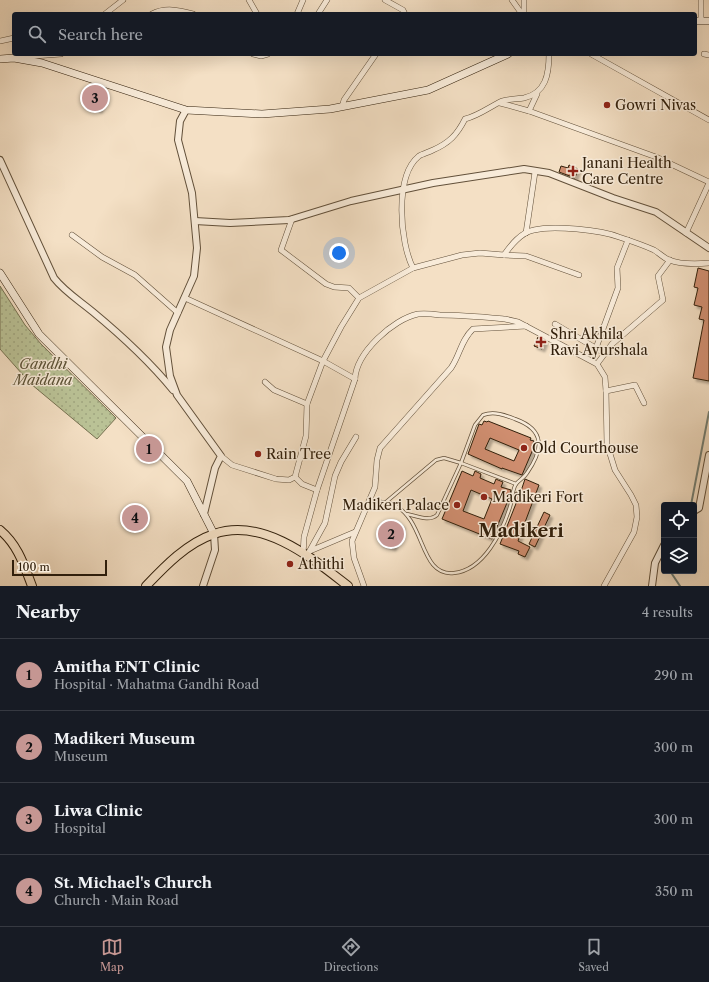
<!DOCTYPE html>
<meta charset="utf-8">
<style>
body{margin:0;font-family:"Libre Caslon Text",serif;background:#20242c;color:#f1f3f6}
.controls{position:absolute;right:12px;bottom:12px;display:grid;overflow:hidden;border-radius:4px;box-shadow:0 4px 16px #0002}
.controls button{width:36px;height:36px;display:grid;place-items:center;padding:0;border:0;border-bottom:1px solid #363941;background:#171b24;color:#f1f3f6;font:20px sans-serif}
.scale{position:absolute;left:12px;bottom:10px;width:95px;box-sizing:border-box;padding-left:4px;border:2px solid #32200c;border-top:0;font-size:11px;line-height:14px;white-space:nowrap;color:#32200c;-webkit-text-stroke:3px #f8ebd9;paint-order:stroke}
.you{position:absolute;left:339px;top:253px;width:14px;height:14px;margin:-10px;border:3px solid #fff;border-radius:50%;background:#1a73e8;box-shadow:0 0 0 6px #1a73e833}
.badge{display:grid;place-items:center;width:26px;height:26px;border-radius:50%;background:#c59692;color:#111;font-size:13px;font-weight:700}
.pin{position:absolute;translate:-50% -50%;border:2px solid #fff;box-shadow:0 1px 4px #0006}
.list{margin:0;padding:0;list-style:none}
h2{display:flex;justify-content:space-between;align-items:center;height:52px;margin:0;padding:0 16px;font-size:17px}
h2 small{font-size:13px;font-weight:400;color:#9ea1a6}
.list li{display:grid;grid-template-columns:26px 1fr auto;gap:12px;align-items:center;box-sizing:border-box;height:72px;padding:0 16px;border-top:1px solid #363941}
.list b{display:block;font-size:15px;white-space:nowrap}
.list p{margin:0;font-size:13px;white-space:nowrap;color:#9ea1a6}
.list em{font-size:13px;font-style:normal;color:#9ea1a6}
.icon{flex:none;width:22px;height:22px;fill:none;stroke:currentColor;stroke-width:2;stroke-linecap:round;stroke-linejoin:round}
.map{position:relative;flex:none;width:709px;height:586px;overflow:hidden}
.search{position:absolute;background:#171b24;box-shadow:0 4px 16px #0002;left:12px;right:12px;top:12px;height:44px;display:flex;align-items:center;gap:10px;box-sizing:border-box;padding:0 14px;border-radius:4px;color:#9ea1a6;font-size:15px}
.sheet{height:340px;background:#171b24}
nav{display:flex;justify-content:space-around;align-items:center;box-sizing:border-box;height:56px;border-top:1px solid #363941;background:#171b24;font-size:11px;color:#9ea1a6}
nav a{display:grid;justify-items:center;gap:2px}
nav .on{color:#c59692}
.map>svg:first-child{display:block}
.green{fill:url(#green-dots);stroke:#767151}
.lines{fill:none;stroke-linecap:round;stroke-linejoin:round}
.stream{stroke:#727e74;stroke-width:2}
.building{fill:#d08e6f;stroke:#32200c;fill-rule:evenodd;filter:url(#shadow)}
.service-casing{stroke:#62503a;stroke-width:4}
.minor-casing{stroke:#62503a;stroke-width:6}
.tertiary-casing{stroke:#62503a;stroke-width:8}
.secondary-casing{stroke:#32200c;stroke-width:8}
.primary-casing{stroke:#32200c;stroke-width:10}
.trunk-casing{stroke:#32200c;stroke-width:10}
.service{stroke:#f8ebd9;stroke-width:2.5}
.minor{stroke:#f8ebd9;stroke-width:5}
.tertiary{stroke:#f8ebd9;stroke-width:6}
.secondary{stroke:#f8ebd9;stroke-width:7}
.primary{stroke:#f4e0c5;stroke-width:8}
.trunk{stroke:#f4e0c5;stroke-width:8}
.poi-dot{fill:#8f2418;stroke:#f8ebd9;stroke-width:1.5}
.labels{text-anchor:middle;stroke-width:3;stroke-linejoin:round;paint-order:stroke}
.poi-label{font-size:14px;fill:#32200c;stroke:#f8ebd9;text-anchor:start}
.park-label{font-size:14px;font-style:italic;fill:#5b5135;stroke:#f8ebd9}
.district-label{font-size:18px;font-weight:bold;fill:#32200c;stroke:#f8ebd9}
</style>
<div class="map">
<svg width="709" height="586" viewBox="0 0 709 586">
<defs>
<pattern id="green-dots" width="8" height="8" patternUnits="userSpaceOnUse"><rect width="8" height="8" fill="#bac296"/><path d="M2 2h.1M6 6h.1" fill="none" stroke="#a0a680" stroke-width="1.8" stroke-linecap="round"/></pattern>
<filter id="shadow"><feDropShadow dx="3" dy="3" stdDeviation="1" flood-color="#0004"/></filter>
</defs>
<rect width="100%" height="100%" fill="#f4e0c5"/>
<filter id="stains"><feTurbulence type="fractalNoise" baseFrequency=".005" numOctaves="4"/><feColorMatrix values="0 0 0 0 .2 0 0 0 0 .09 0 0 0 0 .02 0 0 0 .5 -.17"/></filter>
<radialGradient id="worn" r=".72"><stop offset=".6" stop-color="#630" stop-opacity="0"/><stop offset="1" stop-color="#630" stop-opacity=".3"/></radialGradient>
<!-- green -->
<path class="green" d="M0 286 25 325 41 344 116 418 97 439 31 384 0 349Z"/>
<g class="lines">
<!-- stream -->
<g class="stream">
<path d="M691 505 709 412"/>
<path d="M670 571 680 586"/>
</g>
</g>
<!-- building -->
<g class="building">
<path d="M93 90 105 96 99 110 87 104Z"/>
<path d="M569 165 578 169 575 178 559 172 561 166 568 168Z"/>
<path d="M698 268 709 271V381L693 378 704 320 699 319 702 307 694 305 698 288 694 287Z"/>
<path d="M538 337 545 341 542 349 534 346Z"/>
<path d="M484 421 487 422 488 421 531 438 530 440 534 441 532 446 534 447 522 475 502 468V469L468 454 479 424 482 425ZM490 438 519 450 514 461 485 449Z"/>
<path d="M462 471 473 476 475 471 481 474 480 478 494 484 496 479 498 480 503 482 501 487 511 490 509 498 492 539 442 519ZM471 490 492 499 484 519 463 511Z"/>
<path d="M525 479 539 485 518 541 530 547 525 557 518 554 519 551 500 544 517 501 514 500 516 492 520 494Z"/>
<path d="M544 512 550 515 535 547 529 544Z"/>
<path d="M390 520 402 525 393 548 380 543Z"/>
</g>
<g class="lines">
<defs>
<g id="service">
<path d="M370 501C378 502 387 501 394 505 426 520 419 577 454 573 484 570 502 532 510 507 512 501 512 490 516 484 519 480 524 478 527 473 543 450 546 430 515 419 505 415 494 411 483 415L475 425 461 463 444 458 436 460 386 502"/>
<path d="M407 514C417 516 429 522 437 515L461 463 516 484"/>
</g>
<g id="minor">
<path d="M249 0 257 14"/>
<path d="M385 0 403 10 405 14"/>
<path d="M512 0 522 14"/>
<path d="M701 0V21"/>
<path d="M105 14 123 0"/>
<path d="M152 14C165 7 179 10 193 14"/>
<path d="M297 14 303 0"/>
<path d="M318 14 327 0"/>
<path d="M524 14V0"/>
<path d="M0 41 14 38"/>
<path d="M253 54 261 56 268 54"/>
<path d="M591 54 709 120"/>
<path d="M704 54 709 55"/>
<path d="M20 57 61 54"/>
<path d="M537 94 529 111 656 157 709 182"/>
<path d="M500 103 529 111"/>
<path d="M342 107 344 100 376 54"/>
<path d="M292 219 281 250 326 284 334 287 349 288 359 298"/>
<path d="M526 233 535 172"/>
<path d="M686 233 709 183"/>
<path d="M72 235 102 257 135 275 178 313"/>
<path d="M504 255 526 256 579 275"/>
<path d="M413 268 462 255 480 253 504 255C511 245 521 232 534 230 553 225 601 230 619 237 631 241 643 245 654 250 659 253 664 258 669 260 680 264 698 264 709 263"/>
<path d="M185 298 323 361 355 379"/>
<path d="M555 324 604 353"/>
<path d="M596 348 618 288 617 268 628 240"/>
<path d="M597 364 612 344 663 300 658 276 670 260"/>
<path d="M265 382 274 390 307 404"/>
<path d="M606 391 635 385 644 403"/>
<path d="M221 456 232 465 276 479 289 480 295 477 306 436 307 404 323 361 341 327 359 298 413 268C400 243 394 176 419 156 422 154 429 152 433 150 449 143 457 135 465 119 480 115 489 107 502 101 508 99 517 99 524 98 546 93 549 74 549 54"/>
<path d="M295 477 302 484 317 490"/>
<path d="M310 551 355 532"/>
<path d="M309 552 325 523 335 476 341 462 356 437"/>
<path d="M303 555 304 537 317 490 355 379C356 353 393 319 418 314 425 313 433 314 440 315 462 315 483 317 505 319L518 322 597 364 605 377 606 391 607 444 615 470 631 495 636 505 637 517 634 532 604 586"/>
<path d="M364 586 354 558 352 541 375 487 377 460 380 448 451 368C460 355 461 340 473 329L526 326"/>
</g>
<g id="tertiary">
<path d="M186 110 180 121 178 140 192 193 197 248 194 276 170 330 166 347 170 376 177 395 221 456 215 468 204 514"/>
<path d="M0 160 54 278C65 292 80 301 93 312 122 336 150 362 173 390"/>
<path d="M195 221 230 223 289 220 351 201 433 183 524 169 549 173 613 198 656 212 709 248"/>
<path d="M694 511 699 508 709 455"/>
<path d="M203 586 215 550 214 534"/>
<path d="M652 586 655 563 664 545"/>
</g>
<g id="secondary">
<path d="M695 21H709"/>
<path d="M0 59 14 58 42 63 186 110 262 114 330 109 428 90 508 54"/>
<path d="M0 273 39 334 187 481 214 534"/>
</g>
<path id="primary" d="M146 586C165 566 187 543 214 534 263 517 312 558 348 586"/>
<path id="trunk" d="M0 530C18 545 24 565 32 586"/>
</defs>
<!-- service casing -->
<use href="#service" class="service-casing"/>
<!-- minor casing -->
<use href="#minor" class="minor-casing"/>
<!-- tertiary casing -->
<use href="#tertiary" class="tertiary-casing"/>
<!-- secondary casing -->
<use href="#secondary" class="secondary-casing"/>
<!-- primary casing -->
<use href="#primary" class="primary-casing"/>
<!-- trunk casing -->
<use href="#trunk" class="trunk-casing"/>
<!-- service -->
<use href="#service" class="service"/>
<!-- minor -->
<use href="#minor" class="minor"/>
<!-- tertiary -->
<use href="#tertiary" class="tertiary"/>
<!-- secondary -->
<use href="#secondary" class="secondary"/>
<!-- primary -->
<use href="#primary" class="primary"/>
<!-- trunk -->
<use href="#trunk" class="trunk"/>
</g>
<!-- markers -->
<g class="poi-dot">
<circle cx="607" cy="105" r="4"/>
<path d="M571 165h4v4h4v4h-4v4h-4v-4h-4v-4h4z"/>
<path d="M539 336h4v4h4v4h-4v4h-4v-4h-4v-4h4z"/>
<circle cx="524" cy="448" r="4"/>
<circle cx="258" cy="454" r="4"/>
<circle cx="484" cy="497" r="4"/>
<circle cx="457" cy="505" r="4"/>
<circle cx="290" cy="564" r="4"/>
</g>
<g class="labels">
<!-- poi labels -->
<g class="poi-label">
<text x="615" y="110">Gowri Nivas</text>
<text x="582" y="168">Janani Health<tspan x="582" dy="16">Care Centre</tspan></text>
<text x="550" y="339">Shri Akhila<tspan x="550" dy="16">Ravi Ayurshala</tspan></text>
<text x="532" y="453">Old Courthouse</text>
<text x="266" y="459">Rain Tree</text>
<text x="492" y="502">Madikeri Fort</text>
<text x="449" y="510" text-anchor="end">Madikeri Palace</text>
<text x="298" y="569">Athithi</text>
</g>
<!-- park labels -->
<g class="park-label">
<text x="43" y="369">Gandhi<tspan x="43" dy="16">Maidana</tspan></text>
</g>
<!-- district labels -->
<g class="district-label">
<text x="521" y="537">Madikeri</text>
</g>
</g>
<rect width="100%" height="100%" filter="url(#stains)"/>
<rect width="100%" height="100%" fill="url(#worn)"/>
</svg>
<div class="controls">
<button><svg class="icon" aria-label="locate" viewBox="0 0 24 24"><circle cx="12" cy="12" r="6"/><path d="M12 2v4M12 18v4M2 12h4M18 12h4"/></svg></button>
<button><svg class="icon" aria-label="layers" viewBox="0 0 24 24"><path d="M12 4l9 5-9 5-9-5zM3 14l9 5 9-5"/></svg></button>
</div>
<div class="scale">100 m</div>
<div class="you"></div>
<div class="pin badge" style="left:149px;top:449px">1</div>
<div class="pin badge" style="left:391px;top:534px">2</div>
<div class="pin badge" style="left:95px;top:98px">3</div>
<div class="pin badge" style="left:135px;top:518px">4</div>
<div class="search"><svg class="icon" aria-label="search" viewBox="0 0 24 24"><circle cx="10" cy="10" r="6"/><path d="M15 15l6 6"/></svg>Search here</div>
</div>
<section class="sheet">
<h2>Nearby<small>4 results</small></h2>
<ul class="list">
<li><span class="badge">1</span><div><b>Amitha ENT Clinic</b><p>Hospital · Mahatma Gandhi Road</p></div><em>290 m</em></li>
<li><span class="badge">2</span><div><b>Madikeri Museum</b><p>Museum</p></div><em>300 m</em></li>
<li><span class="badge">3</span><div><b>Liwa Clinic</b><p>Hospital</p></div><em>300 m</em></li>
<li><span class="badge">4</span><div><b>St. Michael's Church</b><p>Church · Main Road</p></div><em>350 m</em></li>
</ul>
</section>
<nav>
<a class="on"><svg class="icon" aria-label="map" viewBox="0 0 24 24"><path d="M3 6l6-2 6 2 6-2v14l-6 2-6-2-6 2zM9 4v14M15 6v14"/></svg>Map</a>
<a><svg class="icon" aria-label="directions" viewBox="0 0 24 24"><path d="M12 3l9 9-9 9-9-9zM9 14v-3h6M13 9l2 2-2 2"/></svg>Directions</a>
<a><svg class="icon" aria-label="saved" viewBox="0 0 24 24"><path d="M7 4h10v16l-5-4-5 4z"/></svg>Saved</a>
</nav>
